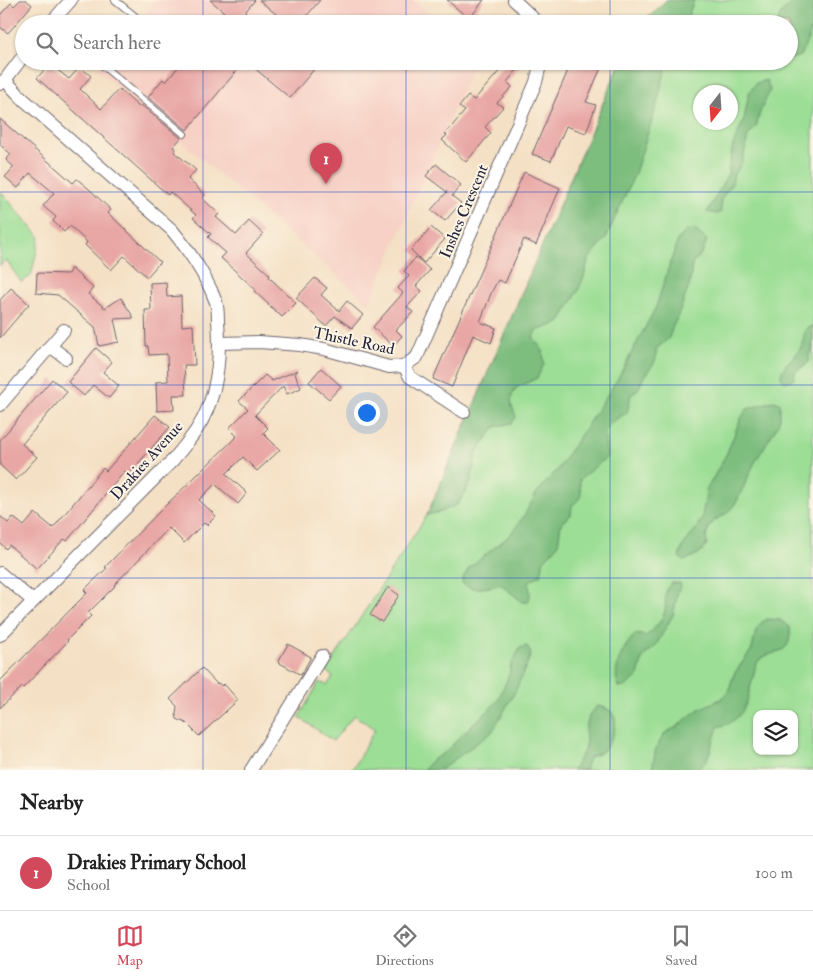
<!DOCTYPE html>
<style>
body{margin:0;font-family:"IM FELL Double Pica",serif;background:#f6f6f6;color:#222}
.controls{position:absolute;right:15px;bottom:15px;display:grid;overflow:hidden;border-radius:10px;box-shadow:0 1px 4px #0004}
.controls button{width:45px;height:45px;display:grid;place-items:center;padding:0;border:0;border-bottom:1px solid #e0e0e0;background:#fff;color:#222;font:25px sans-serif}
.compass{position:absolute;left:693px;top:85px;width:45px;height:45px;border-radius:50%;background:#fff;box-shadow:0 1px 4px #0004;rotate:197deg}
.you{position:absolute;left:366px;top:412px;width:18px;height:18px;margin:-12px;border:4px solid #fff;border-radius:50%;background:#1a73e8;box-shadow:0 0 0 8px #1a73e833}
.badge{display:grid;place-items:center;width:32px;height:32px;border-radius:50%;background:#d1495b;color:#fff;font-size:16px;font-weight:700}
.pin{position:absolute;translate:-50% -41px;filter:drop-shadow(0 1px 2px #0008)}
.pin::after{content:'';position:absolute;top:26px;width:18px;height:15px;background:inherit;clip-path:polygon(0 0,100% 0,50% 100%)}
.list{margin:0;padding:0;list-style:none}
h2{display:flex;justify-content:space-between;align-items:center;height:65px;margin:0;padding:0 20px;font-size:21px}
h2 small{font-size:16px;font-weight:400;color:#767676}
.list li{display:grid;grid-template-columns:32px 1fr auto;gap:15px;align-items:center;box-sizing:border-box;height:75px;padding:0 20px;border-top:1px solid #e0e0e0}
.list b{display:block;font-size:19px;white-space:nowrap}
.list p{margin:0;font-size:16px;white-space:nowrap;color:#767676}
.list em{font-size:16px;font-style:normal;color:#767676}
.icon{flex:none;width:28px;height:28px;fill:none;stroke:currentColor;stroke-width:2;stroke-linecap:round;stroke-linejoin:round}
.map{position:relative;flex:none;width:813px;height:770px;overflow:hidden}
.search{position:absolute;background:#fff;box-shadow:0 1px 4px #0004;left:15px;right:15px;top:15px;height:55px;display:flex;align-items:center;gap:12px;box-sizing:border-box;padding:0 18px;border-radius:28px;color:#767676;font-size:19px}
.sheet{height:140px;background:#fff}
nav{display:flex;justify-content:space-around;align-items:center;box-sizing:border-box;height:70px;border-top:1px solid #e0e0e0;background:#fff;font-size:14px;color:#767676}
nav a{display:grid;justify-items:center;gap:2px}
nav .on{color:#d1495b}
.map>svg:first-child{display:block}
.built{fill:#f7d1c6}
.green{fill:#9cde95;stroke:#5f8068;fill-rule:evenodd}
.forest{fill:#7dbd7e;stroke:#50705c}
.building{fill:#e8a6a4}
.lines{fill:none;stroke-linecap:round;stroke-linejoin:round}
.service-casing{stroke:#6c646b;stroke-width:8}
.minor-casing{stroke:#6c646b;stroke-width:14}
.service{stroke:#fff;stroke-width:6}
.minor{stroke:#fff;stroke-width:12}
.grid{fill:none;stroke:#1d4ed8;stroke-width:1;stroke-opacity:0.55}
.labels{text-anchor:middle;stroke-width:4;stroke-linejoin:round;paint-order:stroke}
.street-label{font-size:16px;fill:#22223b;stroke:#fcf5e5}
</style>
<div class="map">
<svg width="813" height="770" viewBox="0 0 813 770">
<rect width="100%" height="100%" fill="#fcf5e5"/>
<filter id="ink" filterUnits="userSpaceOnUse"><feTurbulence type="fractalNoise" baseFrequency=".02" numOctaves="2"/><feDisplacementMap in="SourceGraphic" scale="10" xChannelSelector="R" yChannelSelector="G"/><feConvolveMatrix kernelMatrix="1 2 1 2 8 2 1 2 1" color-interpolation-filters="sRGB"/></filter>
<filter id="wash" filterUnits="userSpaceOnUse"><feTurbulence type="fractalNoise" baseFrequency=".0096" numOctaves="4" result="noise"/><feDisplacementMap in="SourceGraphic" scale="20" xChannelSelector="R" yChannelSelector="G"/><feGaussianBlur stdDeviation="1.12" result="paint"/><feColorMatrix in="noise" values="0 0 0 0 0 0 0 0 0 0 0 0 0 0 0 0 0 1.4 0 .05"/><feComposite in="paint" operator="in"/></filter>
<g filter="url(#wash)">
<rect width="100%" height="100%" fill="#f4e0c4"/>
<!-- built -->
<g class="built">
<path d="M156 0H413L441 24H136Z"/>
<path d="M104 61H475L369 303 97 69Z"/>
</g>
<!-- green -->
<g class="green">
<path d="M677 0H813V770H352L375 729 354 715 333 741 299 717 319 682 327 685 333 677 326 671 427 515 621 61H789V24H659ZM700 92H730V122H700ZM757 714H794V751H757Z"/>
<path d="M0 191 40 237 31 276 21 282 6 260 0 266Z"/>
</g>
<!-- forest -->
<g class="forest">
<path d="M666 0H694L685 24H639L651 15Z"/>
<path d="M794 0H813C813 27 812 33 800 56L789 60V24H777L780 15Z"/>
<path d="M621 61H668L655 111 635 173 606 238 588 260 584 277 577 293 559 323 536 331 533 337 543 351 544 364 537 378 516 388 512 395 511 404 516 417 512 423 495 427 476 453 471 482 458 504 441 512 427 515Z"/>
<path d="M766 80 770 90 760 112 756 127 748 136 744 155 740 167 734 174 732 184 721 199V212L717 214 707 212 728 174 733 145 744 119 749 93 756 83Z"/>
<path d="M695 230 707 240C704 251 700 256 692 264L690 283 678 316 673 326 669 338 656 349C658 366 649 366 643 379 638 388 641 387 631 395L627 413C601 427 604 428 607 457L580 479C579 492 586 496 572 505L571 515 561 523 558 545 544 560 541 575 529 581 530 596 528 602H522L502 585C488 586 474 593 462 583L463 578 469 568 510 535 524 516 536 494 558 469 617 380 656 307 678 239 687 231Z"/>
<path d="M813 325V350L809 353V362L795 372 794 379 785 382 781 378C781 365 792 360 799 350 803 345 804 336 805 330Z"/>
<path d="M773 401 780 403V419L776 428 755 462 736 503 727 513 714 521 709 527 706 537 707 544 702 552 684 561 679 557 683 546 696 529 702 517 707 489 727 453 740 420 747 409Z"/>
<path d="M672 583H680L681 586 678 591 673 615 655 647 643 657 638 676 625 687H619C611 671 623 645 636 634L646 636C653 631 660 623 664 614 668 603 661 591 672 583Z"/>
<path d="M767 619 780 620 790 627C793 661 767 647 757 663 754 668 755 672 753 677 746 702 747 719 718 727L707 760 698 770H652L656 748 665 733 675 728 699 709 721 699 728 692 734 674 752 649 756 630 761 623Z"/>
<path d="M527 646 531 654 516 690 492 732 440 770H423L432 760 443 754 475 722 487 712 498 700 509 675 511 664 520 648Z"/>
<path d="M597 706C618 708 619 725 610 741 608 744 606 749 603 751 599 754 593 755 589 758L585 770H573L584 751 586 740 585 730 589 716Z"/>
</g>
<g id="blocks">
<!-- building -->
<g class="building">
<path d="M20 0H26L32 5 8 33 0 27V15L11 3 14 6Z"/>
<path d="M210 0H255L235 24H215L224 12Z"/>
<path d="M259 0H320L300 24H288Z"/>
<path d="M447 0H484L469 19Z"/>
<path d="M183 61H245L187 130 148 97 163 79 166 82Z"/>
<path d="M246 61H321L290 98Z"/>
<path d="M493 61H524L507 82 512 87 497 103 503 107 485 127 491 133 466 162 442 140 447 135 445 134 465 111 459 107 468 96 474 100 502 68Z"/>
<path d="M572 61H604L586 102 596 105 586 133 566 126 551 161 532 154Z"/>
<path d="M50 64 69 79 80 67 91 76 80 89 101 109 119 89 139 107 141 105 181 138 173 147 176 149 174 152 196 170 188 179 205 195 202 198 219 214 216 217 236 235 249 221 263 234 246 253 270 275 269 277 296 303 282 317 254 291 255 289 221 258 226 253 208 237 211 234 193 218 196 215 170 192 168 195 140 170 37 78Z"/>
<path d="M0 119 73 183 77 179 88 188 111 210 108 213 160 262 147 277 124 256 111 270 85 245 87 242 70 226 64 232 53 221 56 217 43 206 54 193 30 173 18 188 5 177 14 167 6 160 11 154 0 145Z"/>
<path d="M436 164 461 185 452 196 461 203 445 221 431 210 447 192 426 176Z"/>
<path d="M524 172 560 188 536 245 524 239 505 283 498 280 492 291 480 322 496 328 491 343 473 335 452 387 433 379Z"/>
<path d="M431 227 445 239 424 263 411 250Z"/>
<path d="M416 257 430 270 416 286 422 291 407 307 413 312 396 330 402 336 393 346 373 327 403 293 398 288 409 276 404 271Z"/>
<path d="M71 268 93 288 88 294 105 308 121 298 134 318 114 319 119 342 99 346 95 327 58 295 36 293 37 273 68 274Z"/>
<path d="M315 278 327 288 321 295 339 311 347 301 363 315 352 328 335 316 326 326 296 298Z"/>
<path d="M166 282 167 297 181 296 182 326 193 325 195 365H184L186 395H173L174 410 157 411 156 382 168 381 167 354 149 355 148 346H146L145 310H151L150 283Z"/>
<path d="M11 288 29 304 0 338V300Z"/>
<path d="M96 348 112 362 103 372 119 386 109 398 93 385 84 396 68 382Z"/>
<path d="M321 368 341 386 329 399 309 382Z"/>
<path d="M298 370 295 374 301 388 287 394 283 386 255 415 268 428 263 433 280 450 257 471 243 457 226 474 247 493 238 504 215 484 199 500 216 516 207 525 204 523 184 543 169 528 114 585 115 586 88 613 91 616 67 640 68 641 23 688 22 687 0 708V681L87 593 84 590 107 568 105 567 160 511 237 436 229 428 248 409 239 401 265 375 272 381Z"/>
<path d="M52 379 67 392 22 444 37 457 16 480 0 465V440Z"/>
<path d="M155 415 170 427 129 474 125 471 67 541 64 539 37 569 9 545 6 549 0 543V516L8 523 13 517 24 526 35 513 53 528 103 468 106 471Z"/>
<path d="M388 587 399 595 382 622 370 615Z"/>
<path d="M288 644 311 657 301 675 278 662Z"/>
<path d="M202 668 217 684 218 683 222 686 224 684 238 700 199 736 186 723 177 719 176 714 177 706 170 699Z"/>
</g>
</g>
</g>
<g filter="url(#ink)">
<use href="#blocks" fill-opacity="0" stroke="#6c646b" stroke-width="1"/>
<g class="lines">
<defs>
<g id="service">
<path d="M115 0 145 24"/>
<path d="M97 61 184 134"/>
</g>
<g id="minor">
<path d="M514 0 532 17 535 24"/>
<path d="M50 24 71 0"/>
<path d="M0 84 5 80 24 55"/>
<path d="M220 343 259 342 300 345 324 349 389 367 404 366 417 357 536 82 541 61"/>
<path d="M50 346 66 358"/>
<path d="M404 366 410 377 464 412"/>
<path d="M0 405 64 330"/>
<path d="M0 573 33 601"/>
<path d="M0 635 173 460C181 450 190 440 197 429 217 398 221 357 218 321 218 315 218 308 216 302 206 275 190 252 172 230L22 98 5 80"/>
<path d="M251 770 322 656"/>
</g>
</defs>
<!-- service casing -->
<use href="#service" class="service-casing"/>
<!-- minor casing -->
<use href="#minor" class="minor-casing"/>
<!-- service -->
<use href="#service" class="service"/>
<!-- minor -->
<use href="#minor" class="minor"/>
</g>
</g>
<!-- grid -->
<path class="grid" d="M203 0V24M406 0V24M610 0V24M203 61V770M406 61V770M610 61V770M0 192H813M0 385H813M0 578H813"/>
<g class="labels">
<!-- street labels -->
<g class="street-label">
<text transform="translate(463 211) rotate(-67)" y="6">Inshes Crescent</text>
<text transform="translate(354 340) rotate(12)" y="6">Thistle Road</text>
<text transform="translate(146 460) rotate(-48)" y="6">Drakies Avenue</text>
</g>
</g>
</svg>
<div class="controls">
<button><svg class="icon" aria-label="layers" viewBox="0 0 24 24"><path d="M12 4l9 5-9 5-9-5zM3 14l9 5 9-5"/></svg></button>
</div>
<svg class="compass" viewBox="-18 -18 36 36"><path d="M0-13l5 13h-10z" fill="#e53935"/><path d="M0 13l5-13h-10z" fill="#767676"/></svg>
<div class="you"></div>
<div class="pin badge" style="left:326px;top:184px">1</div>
<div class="search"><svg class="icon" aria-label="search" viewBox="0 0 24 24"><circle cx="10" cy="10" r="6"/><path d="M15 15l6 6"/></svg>Search here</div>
</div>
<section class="sheet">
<h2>Nearby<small></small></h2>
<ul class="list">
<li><span class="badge">1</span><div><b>Drakies Primary School</b><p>School</p></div><em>100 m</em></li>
</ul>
</section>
<nav>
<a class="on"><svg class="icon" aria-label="map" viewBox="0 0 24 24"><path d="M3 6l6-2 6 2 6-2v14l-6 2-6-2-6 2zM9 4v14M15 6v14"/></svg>Map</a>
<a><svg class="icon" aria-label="directions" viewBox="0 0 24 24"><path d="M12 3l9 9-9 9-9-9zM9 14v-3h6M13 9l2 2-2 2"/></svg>Directions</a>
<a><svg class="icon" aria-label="saved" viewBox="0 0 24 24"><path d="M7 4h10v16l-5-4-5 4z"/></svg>Saved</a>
</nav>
